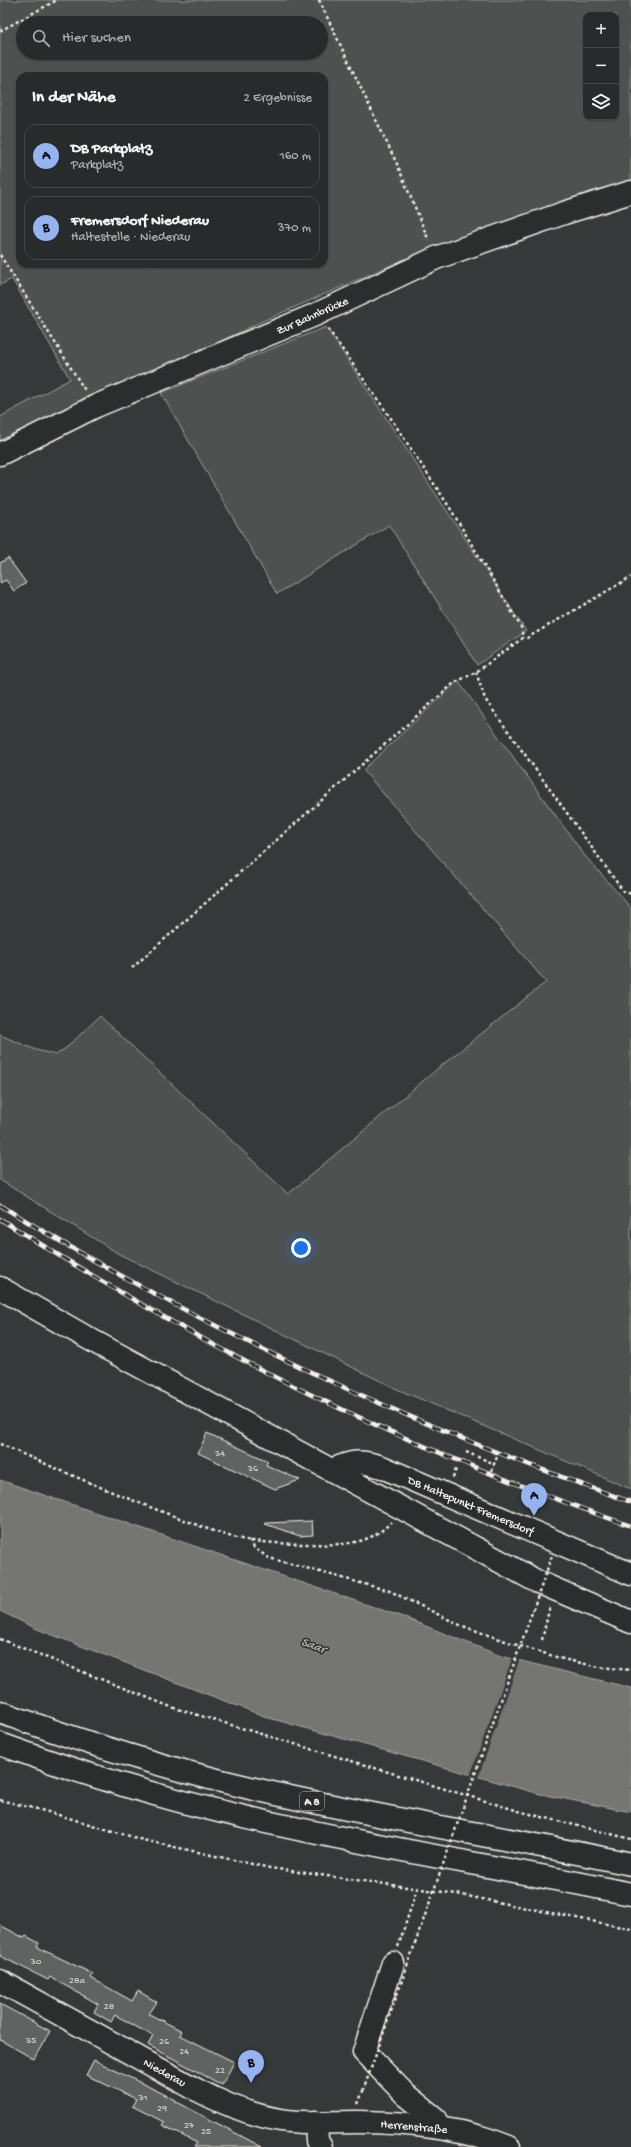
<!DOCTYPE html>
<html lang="de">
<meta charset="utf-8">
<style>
body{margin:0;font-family:"Gochi Hand",sans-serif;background:#343737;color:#f1f3f6}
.controls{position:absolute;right:12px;top:12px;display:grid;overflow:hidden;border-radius:8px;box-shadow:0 1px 3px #0004}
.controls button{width:36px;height:36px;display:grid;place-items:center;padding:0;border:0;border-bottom:1px solid #444747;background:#282b2b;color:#f1f3f6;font:20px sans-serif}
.you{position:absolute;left:301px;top:1248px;width:14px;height:14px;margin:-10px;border:3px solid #fff;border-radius:50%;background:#1a73e8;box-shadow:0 0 0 6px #1a73e833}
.badge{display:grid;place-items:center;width:26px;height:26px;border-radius:50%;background:#95b2f1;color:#111;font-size:13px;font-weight:700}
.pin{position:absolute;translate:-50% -33px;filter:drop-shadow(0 1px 2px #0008)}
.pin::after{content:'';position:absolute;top:21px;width:14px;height:12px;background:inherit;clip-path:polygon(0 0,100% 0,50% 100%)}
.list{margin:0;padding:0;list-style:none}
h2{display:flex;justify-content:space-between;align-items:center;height:52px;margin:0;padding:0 16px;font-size:17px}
h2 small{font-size:13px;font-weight:400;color:#a5a7a9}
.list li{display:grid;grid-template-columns:26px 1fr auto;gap:12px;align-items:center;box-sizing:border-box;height:64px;margin:0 8px 8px;padding:0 8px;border:1px solid #444747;border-radius:12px}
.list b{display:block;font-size:15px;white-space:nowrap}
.list p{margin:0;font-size:13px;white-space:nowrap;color:#a5a7a9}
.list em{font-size:13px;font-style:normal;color:#a5a7a9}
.icon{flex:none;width:22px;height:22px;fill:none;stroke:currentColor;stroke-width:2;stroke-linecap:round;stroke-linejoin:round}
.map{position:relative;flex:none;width:631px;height:2147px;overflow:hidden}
.search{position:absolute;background:#282b2b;box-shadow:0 1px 3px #0004;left:16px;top:16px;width:312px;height:44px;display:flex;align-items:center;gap:10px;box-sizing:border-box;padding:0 14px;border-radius:22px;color:#a5a7a9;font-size:15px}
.panel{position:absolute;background:#282b2b;box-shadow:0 1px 3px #0004;left:16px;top:72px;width:312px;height:196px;border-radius:12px}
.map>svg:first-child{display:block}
.green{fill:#4e514f;stroke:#a1a19c;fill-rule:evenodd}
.water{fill:#757572;stroke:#a8a7a1}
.pier{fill:#363939}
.building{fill:#616362;stroke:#f4f1e8}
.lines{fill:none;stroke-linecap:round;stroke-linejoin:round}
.minor-casing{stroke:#f4f1e8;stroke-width:25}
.major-casing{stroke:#f4f1e8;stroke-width:25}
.highway-casing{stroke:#f4f1e8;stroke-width:25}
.path{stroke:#f4f1e8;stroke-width:2.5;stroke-dasharray:3 3;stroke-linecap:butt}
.minor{stroke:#2a2d2e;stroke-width:22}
.major{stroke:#2a2d2e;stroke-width:22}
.highway{stroke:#2a2d2e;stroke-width:22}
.rail-casing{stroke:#f4f1e8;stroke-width:4.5}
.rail{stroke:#2a2d2e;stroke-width:3;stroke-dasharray:9;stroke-linecap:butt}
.path-bridge{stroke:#f4f1e8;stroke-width:2.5;stroke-dasharray:3 3;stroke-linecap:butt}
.labels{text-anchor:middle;stroke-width:3;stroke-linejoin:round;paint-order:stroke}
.number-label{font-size:10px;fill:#cfcec6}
.shield{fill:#2a2d2e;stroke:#b7b6b0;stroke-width:1}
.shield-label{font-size:11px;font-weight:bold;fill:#f4f1e8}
.street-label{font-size:12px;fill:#f4f1e8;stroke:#2a2d2e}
.water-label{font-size:13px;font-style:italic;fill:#b4b3ad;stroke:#2a2d2e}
</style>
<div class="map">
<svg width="631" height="2147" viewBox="0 0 631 2147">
<rect width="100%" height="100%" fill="#363939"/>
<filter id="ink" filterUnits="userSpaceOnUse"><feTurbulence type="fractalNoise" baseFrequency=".025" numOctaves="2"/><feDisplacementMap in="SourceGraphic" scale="8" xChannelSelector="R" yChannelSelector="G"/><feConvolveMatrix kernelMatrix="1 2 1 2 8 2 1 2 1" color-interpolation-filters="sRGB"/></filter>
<g filter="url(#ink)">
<!-- green -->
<g class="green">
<path d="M0 0H631V180L426 250 256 324 0 451V417L70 379 12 279 0 285ZM586 15H616V117H586ZM23 23H321V53H23ZM20 76H324V264H20Z"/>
<path d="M326 327 526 631 477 665 389 525 277 594 161 393Z"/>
<path d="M458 681 585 856 631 908V1489L397 1389 119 1254 0 1180V1035L36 1050 56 1055 67 1047 100 1016 288 1194 436 1070 546 982 363 770Z"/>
</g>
<!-- water -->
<path class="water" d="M0 1480 400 1616 501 1656 631 1688V1812L540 1794 269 1718 37 1629 0 1611Z"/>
<!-- pier -->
<path class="pier" d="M513 1656 520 1658 478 1778 470 1776Z"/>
<!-- building -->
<g class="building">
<path d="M8 558 26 583 14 591 6 580 0 583V563Z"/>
<path d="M207 1433 268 1461 266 1465 300 1480 275 1489 198 1453Z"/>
<path d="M312 1521 313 1535 300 1536 265 1524 266 1523Z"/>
<path d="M0 1925 24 1938 26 1936 39 1943 37 1947 93 1974 91 1978 132 2001 138 1991 157 2002 149 2014 182 2031 180 2035 234 2062 222 2085 148 2045 153 2036 115 2015 111 2022 94 2012 98 2004 50 1977 48 1980 0 1956Z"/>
<path d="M0 2004 50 2031 34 2059 0 2040Z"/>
<path d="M94 2060 176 2100 175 2101 262 2147H194L197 2143 162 2125 164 2122 132 2106 136 2099 86 2075Z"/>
</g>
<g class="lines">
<defs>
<g id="minor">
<path d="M0 454 96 406 317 314 436 258 564 213 631 192"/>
<path d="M332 1470C352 1461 361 1460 382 1467L631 1574"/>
<path d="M393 1963 364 2052 406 2095 436 2119 440 2127"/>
<path d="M316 2122 317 2141 321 2147"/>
</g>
<g id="major">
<path d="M0 1288 93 1341 538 1582 631 1622"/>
<path d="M0 1981 197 2090C224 2104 250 2115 280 2120 305 2124 331 2122 356 2122 408 2122 461 2127 509 2147"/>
</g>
<g id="highway">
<path d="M0 1712C82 1742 165 1768 250 1788 376 1818 504 1837 631 1864"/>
<path d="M0 1744C80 1773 161 1798 244 1817 372 1847 502 1867 631 1894"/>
</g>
</defs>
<!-- minor casing -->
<use href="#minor" class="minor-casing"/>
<!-- major casing -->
<use href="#major" class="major-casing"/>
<!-- highway casing -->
<use href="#highway" class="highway-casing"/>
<!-- path -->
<g class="path">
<path d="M319 0 397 164 429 241"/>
<path d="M0 31 57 0"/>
<path d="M0 255 86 392"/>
<path d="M328 329 390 417 450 508 521 627 523 638"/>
<path d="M476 672 485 699 623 891 631 894"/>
<path d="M132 968 454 683 476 672 523 638H527L631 577"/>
<path d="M0 1444C59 1470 119 1496 179 1518 201 1526 223 1536 246 1540 267 1543 288 1544 309 1544 340 1545 369 1546 391 1522"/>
<path d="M466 1452 495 1464"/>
<path d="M491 1471 497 1457"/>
<path d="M453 1478 456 1469"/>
<path d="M250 1540 254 1548 269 1558 390 1591 460 1625 514 1644 563 1659 599 1667 631 1670"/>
<path d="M0 1639 171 1707 522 1812 631 1839"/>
<path d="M542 1640 550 1606"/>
<path d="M0 1800 45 1811 143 1840 270 1868 457 1894 631 1929"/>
<path d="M398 1947 417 1889"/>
<path d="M358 2104 363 2091"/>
</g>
<!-- minor -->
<use href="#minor" class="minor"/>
<!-- major -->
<use href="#major" class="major"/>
<!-- highway -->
<use href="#highway" class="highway"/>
<defs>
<g id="rail">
<path d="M0 1205C144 1294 297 1370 454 1435 512 1459 572 1481 631 1502"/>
<path d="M0 1219C83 1271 167 1321 254 1366 375 1429 502 1481 631 1526"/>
</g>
</defs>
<!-- rail casing -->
<use href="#rail" class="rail-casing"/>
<!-- rail -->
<use href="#rail" class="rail"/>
<!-- path-bridge -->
<path class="path-bridge" d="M363 2091 553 1553"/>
</g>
</g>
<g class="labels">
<!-- number labels -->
<g class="number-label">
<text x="220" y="1456">34</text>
<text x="253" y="1471">36</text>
<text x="36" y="1964">30</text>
<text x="77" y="1983">28a</text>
<text x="109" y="2009">28</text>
<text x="31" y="2043">35</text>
<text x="164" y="2044">26</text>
<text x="184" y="2054">24</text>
<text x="220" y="2073">22</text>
<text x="143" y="2100">31</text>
<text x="162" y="2111">29</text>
<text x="189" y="2128">27</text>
<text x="206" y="2134">25</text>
</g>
<!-- shield labels -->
<rect class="shield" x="300" y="1792" width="24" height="18" rx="3"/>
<g class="shield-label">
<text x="312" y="1805">A 8</text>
</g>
<!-- street labels -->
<g class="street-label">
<text transform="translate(312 315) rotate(-24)" y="4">Zur Bahnbrücke</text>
<text transform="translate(471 1505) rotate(23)" y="4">DB Haltepunkt Fremersdorf</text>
<text transform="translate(165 2072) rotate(29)" y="4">Niederau</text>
<text transform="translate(414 2126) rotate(5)" y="4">Herrenstraße</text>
</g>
<!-- water labels -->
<g class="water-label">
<text transform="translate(314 1644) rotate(20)" y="5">Saar</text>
</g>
</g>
</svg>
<div class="controls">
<button>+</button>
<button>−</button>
<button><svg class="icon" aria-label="layers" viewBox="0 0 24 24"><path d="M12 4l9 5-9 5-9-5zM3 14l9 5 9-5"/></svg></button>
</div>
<div class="you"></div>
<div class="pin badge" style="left:534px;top:1516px">A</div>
<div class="pin badge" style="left:251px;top:2083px">B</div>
<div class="search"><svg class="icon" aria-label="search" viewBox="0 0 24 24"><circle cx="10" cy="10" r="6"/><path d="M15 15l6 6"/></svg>Hier suchen</div>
<section class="panel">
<h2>In der Nähe<small>2 Ergebnisse</small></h2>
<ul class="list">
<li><span class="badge">A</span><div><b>DB Parkplatz</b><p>Parkplatz</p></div><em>160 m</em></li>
<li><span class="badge">B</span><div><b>Fremersdorf Niederau</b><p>Haltestelle · Niederau</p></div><em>370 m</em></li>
</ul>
</section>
</div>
